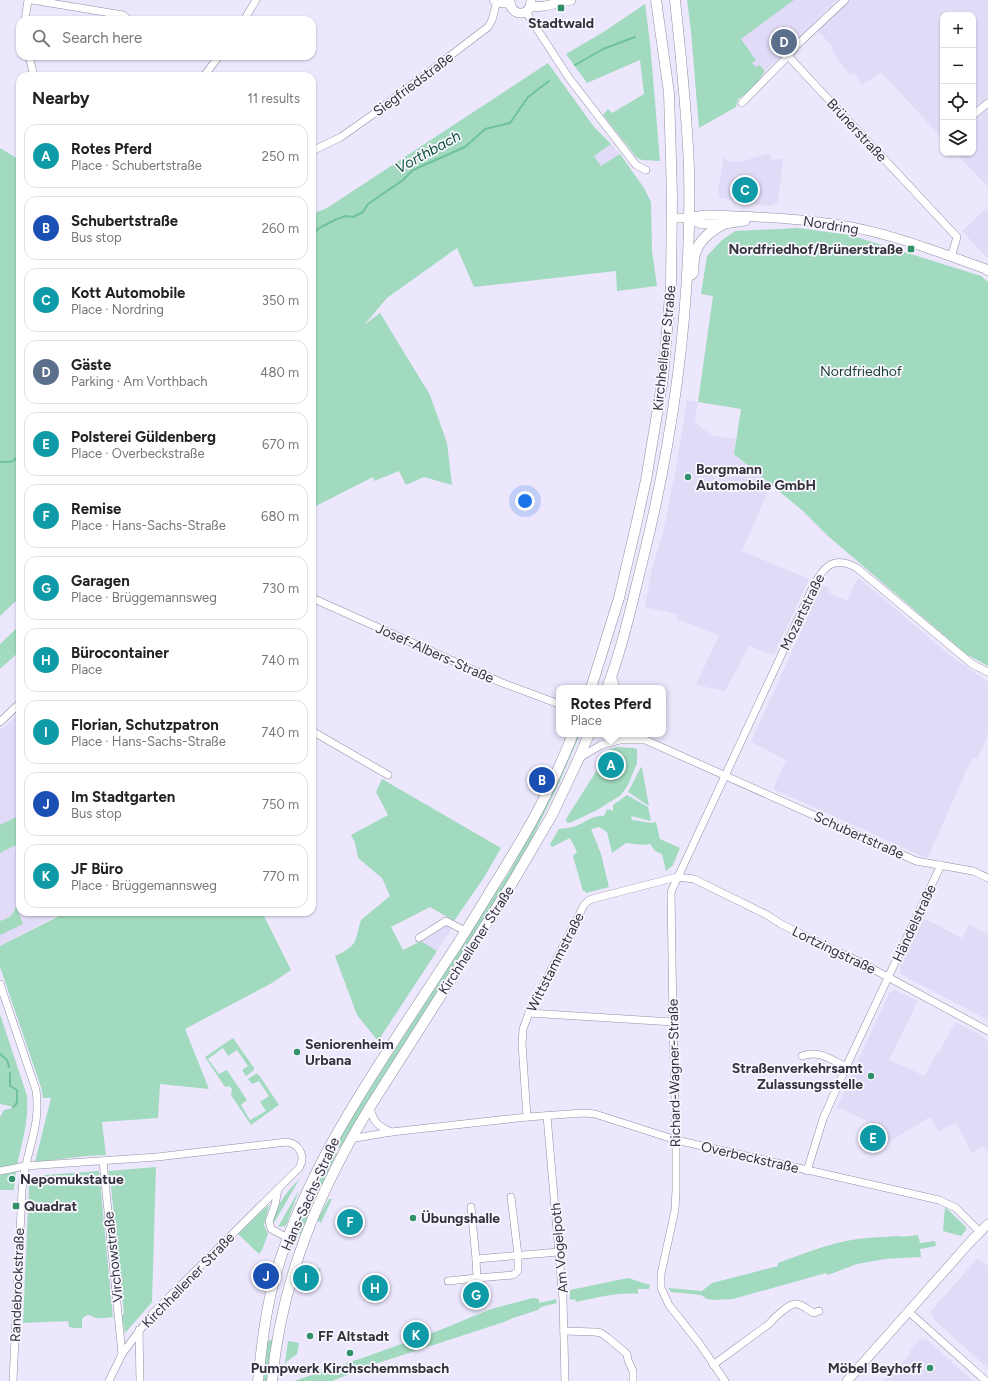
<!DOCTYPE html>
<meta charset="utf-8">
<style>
body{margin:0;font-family:Figtree,sans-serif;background:#f6f6f6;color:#222}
.controls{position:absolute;right:12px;top:12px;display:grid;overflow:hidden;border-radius:8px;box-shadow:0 1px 3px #0004}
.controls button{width:36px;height:36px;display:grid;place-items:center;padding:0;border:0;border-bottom:1px solid #e0e0e0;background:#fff;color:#222;font:20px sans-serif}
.you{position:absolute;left:525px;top:501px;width:14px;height:14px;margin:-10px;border:3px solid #fff;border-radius:50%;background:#1a73e8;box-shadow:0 0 0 6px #1a73e833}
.badge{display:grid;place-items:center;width:26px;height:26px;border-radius:50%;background:#0b8043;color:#fff;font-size:13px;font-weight:700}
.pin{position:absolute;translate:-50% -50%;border:2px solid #fff;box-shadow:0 1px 4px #0006}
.popup{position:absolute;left:556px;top:685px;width:110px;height:52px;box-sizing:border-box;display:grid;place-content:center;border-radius:8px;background:#fff;filter:drop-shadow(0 1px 3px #0005);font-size:13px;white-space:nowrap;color:#767676}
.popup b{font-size:15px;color:#222}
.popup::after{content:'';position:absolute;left:50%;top:100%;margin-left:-8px;border:8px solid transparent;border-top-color:#fff}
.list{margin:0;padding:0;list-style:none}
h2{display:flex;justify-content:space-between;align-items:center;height:52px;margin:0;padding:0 16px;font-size:17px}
h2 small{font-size:13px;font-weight:400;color:#767676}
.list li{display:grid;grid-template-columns:26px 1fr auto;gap:12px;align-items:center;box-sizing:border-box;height:64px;margin:0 8px 8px;padding:0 8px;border:1px solid #e0e0e0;border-radius:12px}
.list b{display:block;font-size:15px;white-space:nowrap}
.list p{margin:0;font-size:13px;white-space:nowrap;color:#767676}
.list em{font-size:13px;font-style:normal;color:#767676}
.icon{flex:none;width:22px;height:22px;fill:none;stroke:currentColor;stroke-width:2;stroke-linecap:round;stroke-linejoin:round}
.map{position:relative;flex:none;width:988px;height:1381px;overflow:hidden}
.search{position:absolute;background:#fff;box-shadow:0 1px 3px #0004;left:16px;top:16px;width:300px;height:44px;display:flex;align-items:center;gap:10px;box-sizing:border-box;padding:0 14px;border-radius:12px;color:#767676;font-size:15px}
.panel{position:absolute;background:#fff;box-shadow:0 1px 3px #0004;left:16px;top:72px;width:300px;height:844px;border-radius:12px}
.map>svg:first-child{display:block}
.built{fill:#e1dbf7}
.green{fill:#a1dabe}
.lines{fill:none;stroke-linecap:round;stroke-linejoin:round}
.stream{stroke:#6fc29c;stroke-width:2}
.street-casing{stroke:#928da1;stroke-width:8}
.secondary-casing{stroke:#928da1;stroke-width:10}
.primary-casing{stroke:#928da1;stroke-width:11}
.street{stroke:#fff;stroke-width:7}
.secondary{stroke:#fff;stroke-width:9}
.primary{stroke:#fff;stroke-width:10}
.poi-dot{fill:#31916b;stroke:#f8f6ff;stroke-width:1.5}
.labels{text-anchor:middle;stroke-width:3.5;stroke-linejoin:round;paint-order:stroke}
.poi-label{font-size:14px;font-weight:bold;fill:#34323a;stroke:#f8f6ff;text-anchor:start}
.street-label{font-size:14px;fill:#34323a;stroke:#f8f6ff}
.park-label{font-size:14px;fill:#193e2e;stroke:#f8f6ff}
.water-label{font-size:15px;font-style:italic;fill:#0d5138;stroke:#f8f6ff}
</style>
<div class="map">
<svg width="988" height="1381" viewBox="0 0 988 1381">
<rect width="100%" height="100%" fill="#ece7fd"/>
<!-- built -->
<g class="built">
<path d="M794 0H838L813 23 815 26 795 44 793 43 787 51 765 71 760 65 756 67 752 63 756 60 741 39Z"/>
<path d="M850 0H988V187L956 153H973V15H943V139L881 72 862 85 854 73 850 75 831 49 833 47 817 30Z"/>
<path d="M611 144 620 154 601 167 594 156Z"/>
<path d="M769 153 772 160 783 158 781 178 777 203 768 206 758 205 720 198 718 190 724 156 728 161 741 162Z"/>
<path d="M988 207V259L962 231Z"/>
<path d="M687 400 698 402 695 419 696 423 712 436 736 439 734 454 771 485 742 551 809 579 774 655 749 646 725 691 696 685 719 635 677 619V614L645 607 652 569 663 533 678 456Z"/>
<path d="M858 577 947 653 988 682V735L977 759 972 758 928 857H924L773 789 786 760 751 742 822 585 829 588 828 592 847 601Z"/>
<path d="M20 713V912H63L0 946V730Z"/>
<path d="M923 918 962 938 969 925 988 934V1020L902 975 900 972V967Z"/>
<path d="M446 924 452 928 437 951 421 941Z"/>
<path d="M895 990 918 1001 889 1060 925 1076 937 1052 939 1053 955 1022 977 1033 988 1041V1152L983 1145 972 1153 956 1122 939 1132 930 1117 882 1146 862 1141 867 1121 843 1109H836L889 993Z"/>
<path d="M977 1259 988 1266V1368L932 1318 934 1316 930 1312Z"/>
<path d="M925 1338 973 1381H883L886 1378 888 1379 911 1353 909 1352 920 1339 922 1341Z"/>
</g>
<!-- green -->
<g class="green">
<path d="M687 0H794L741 39 756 60 752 63 756 67 760 65 765 71 752 90 738 99 736 107 699 128 691 31Z"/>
<path d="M645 4 650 43 660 161 642 160 637 158 603 115 608 109 612 113 644 94 640 60 587 83 566 54 605 31Z"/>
<path d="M548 63 594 127 611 144 594 156 601 166 620 154 644 188 651 202 652 251 657 286 617 291 616 271 474 287 457 248 387 298 364 325 380 313 430 395 447 443 452 485 424 477 406 485 399 471 374 481 373 477 312 508V214L327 208Z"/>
<path d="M0 148 20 160V597L0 616Z"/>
<path d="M798 228 850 235 981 276 988 282V666L966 654 828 536 803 511 734 454 741 409 698 402 713 296 701 294 707 256 721 241 735 231Z"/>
<path d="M20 625V651L0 669V644Z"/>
<path d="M577 734H580L559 783 524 855 469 944 369 1099 340 1148 335 1145 350 1120 511 869 542 812Z"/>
<path d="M617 747 633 748 637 749V763L628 785 621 795 597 810 570 823 566 822V819L597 770 604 752Z"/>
<path d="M641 767 642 768 649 806 628 792Z"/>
<path d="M382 779 501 848 483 879 454 921 430 907 391 927 403 950 421 941 437 951 378 1041 357 1015 335 956C359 945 354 942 361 920L390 896 382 878 358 858 355 843 351 835 388 815 376 792Z"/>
<path d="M627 795 648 807 651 821 631 816 632 820 651 823 656 822 660 839 680 848 673 865 666 871 662 854 655 851 650 844 643 845 626 843 612 853 607 832 599 827 591 829 601 854 609 887 586 893 585 891H583L573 856 577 852 570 838 552 847 550 844 559 829C565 828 570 828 576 826 585 822 593 815 604 816L607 809 613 811V805Z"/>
<path d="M20 815V843L0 853V825Z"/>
<path d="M16 907 23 924 0 935V921C10 918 12 916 16 907Z"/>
<path d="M67 912H262L291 970 272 983 185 1029 209 1089 160 1084 158 1118 102 1122 106 1155 86 1156 35 1162 51 1098H43L41 1087 0 967V946Z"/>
<path d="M0 1014 27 1096C30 1129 15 1158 14 1190H0V1117L4 1110 13 1108 14 1107 0 1104Z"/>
<path d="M233 1038 254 1068V1070L246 1076 242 1070 248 1066 237 1050 228 1056 223 1048 208 1059 219 1074 227 1070 247 1100 241 1105 250 1120 266 1111 260 1102 269 1096 259 1081 252 1084 248 1079 257 1073 258 1075H259L279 1105 251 1125 231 1095 232 1089 229 1086 225 1087 205 1057Z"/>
<path d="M332 1150 337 1153 319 1191 301 1233 293 1240 288 1252H287L307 1203Z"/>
<path d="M156 1167 152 1302 125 1333 122 1316 124 1313 110 1177 108 1171Z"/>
<path d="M99 1171 113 1317C108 1317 101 1319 96 1318 89 1316 89 1312 82 1319V1328H75L69 1327 68 1321 23 1323 29 1186 31 1176Z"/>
<path d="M300 1178 274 1223C273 1207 290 1189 300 1178Z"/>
<path d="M299 1190 287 1223 285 1226 278 1227Z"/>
<path d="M329 1199H332L321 1223 317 1220Z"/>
<path d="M269 1205 264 1225 268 1234 262 1250 259 1254 238 1234 260 1212Z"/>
<path d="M945 1207 966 1227V1230L961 1236 943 1231Z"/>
<path d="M918 1235 920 1243 935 1241 936 1246 920 1249 921 1257 885 1259 857 1264 828 1275 826 1273 733 1299 713 1300 707 1299 701 1295 671 1292 668 1288 702 1291 712 1283 778 1266V1263C800 1255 822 1246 846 1241 864 1237 882 1237 901 1236V1237Z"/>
<path d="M310 1266 321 1269 318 1277 307 1275Z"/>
<path d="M628 1278 650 1285 649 1289H638V1294C617 1292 596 1298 576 1302L575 1299 570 1300V1290Z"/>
<path d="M533 1298 539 1299V1303L556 1299 557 1303 541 1307 538 1310 513 1318 504 1322 372 1365 332 1381H294L371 1355 440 1330 491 1309Z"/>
<path d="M273 1339 267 1381H262L266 1342Z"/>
<path d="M288 1341 299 1343 297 1354 286 1362 285 1370H284Z"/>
</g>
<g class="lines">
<!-- stream -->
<g class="stream">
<path d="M575 65 603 49 635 37"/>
<path d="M312 234 321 227 337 219 346 216 353 217 363 212 368 204 403 180 413 170 465 147 485 129 510 123 528 97 549 81"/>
<path d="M0 462C13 462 14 463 20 452"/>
<path d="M0 1054 7 1060 9 1067"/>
<path d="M10 1073V1086L17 1090V1103L13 1107"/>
</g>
<defs>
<g id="street">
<path d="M32 0 123 15 129 20"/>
<path d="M526 12 569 78 636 165 646 170"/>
<path d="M25 20 28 0"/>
<path d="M244 20 256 0"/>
<path d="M29 56 34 76"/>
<path d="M788 56 957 237 951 257"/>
<path d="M204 76 219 56"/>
<path d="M742 103 788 56 797 45 845 0"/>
<path d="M973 115 988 103"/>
<path d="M312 151 341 137 375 113 488 27 492 20 497 1"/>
<path d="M312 598 500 682 559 704"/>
<path d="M612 675 616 688"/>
<path d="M0 722 20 703"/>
<path d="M312 731 388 775"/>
<path d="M632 734 916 861 973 871 988 878"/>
<path d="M579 758 601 745 620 740H643"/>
<path d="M419 938 446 921 465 931"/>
<path d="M0 984 36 1090C40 1120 32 1137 26 1165 24 1173 23 1181 22 1190L13 1381"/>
<path d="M529 1013 673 1022"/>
<path d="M802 1056C819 1050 830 1059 846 1067"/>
<path d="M370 1107C373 1122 378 1126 391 1132"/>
<path d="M547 1116 563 1300 565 1381"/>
<path d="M527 1117 522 1044 523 1029 529 1013 584 905 588 901 592 899 677 877 694 879 767 915 781 924 840 953 858 961 988 1031"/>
<path d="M350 1139 391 1132 527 1117 583 1113 595 1114 676 1140 939 1200 956 1208 980 1232"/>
<path d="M103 1161 122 1354"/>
<path d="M0 1171 25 1166 157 1157 287 1142C300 1144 306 1157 299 1168L152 1314 122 1354 109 1381"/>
<path d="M807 1171 823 1119 846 1067 941 865"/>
<path d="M278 1189 275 1205 269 1221 271 1229 288 1238"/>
<path d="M471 1207 476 1259 559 1252"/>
<path d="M476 1259 477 1278 513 1275 518 1271V1255L511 1197"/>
<path d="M448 1281 477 1278"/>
<path d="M909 1312 986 1381"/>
<path d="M139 1330 140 1381"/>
<path d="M564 1331 595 1332 601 1333 608 1338 627 1354 628 1360 633 1371V1381"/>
<path d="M713 1365 769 1324C773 1319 790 1302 797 1304 803 1305 809 1311 814 1313L819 1311"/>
<path d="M725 1381 699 1343 669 1305 661 1288V1274L675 1210 676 1190V1140L673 1022 671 892 812 589C822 568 833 554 857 568L972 664 988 672"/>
</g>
<g id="secondary">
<path d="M494 0 503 3H510"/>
<path d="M510 0C509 17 532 18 531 0"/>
<path d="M530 7 545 6 571 0"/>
<path d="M672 218H688L704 215H712C755 217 798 218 840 225 890 233 938 252 986 269L988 271"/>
<path d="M688 218 702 224H724L745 221"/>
<path d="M847 1381 971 1241 988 1224"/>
</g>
<g id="primary">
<path d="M691 275 693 273C694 267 693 260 695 254 699 240 712 230 724 224"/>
<path d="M591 688 619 598 635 530 646 480 663 378 671 284 672 195 669 93 656 0"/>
<path d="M607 688C622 649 631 607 641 567 674 437 692 302 689 168 687 112 681 56 675 0"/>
<path d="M258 1381C262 1343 266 1306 277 1270 311 1157 382 1061 445 963 460 941 474 918 488 895 510 859 533 823 551 784 559 768 566 751 573 734"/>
<path d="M272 1381C281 1281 318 1192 370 1107L511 885 552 815 579 758 589 734"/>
</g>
</defs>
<!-- street casing -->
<use href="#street" class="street-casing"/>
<!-- secondary casing -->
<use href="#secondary" class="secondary-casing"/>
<!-- primary casing -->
<use href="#primary" class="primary-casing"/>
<!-- street -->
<use href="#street" class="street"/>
<!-- secondary -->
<use href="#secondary" class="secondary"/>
<!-- primary -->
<use href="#primary" class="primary"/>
</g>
<!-- markers -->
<g class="poi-dot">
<rect x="557" y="4" width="8" height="8" rx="2"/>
<rect x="907" y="245" width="8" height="8" rx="2"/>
<circle cx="688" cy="477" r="4"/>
<circle cx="297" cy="1052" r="4"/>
<circle cx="871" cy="1076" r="4"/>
<circle cx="12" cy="1179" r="4"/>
<rect x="12" y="1202" width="8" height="8" rx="2"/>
<circle cx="413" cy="1218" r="4"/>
<circle cx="310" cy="1336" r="4"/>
<circle cx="350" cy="1353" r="4"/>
<circle cx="930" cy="1368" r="4"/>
</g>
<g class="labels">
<!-- poi labels -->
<g class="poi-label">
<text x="561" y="28" text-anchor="middle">Stadtwald</text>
<text x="903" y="254" text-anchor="end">Nordfriedhof/Brünerstraße</text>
<text x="696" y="474">Borgmann<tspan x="696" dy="16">Automobile GmbH</tspan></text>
<text x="305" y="1049">Seniorenheim<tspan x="305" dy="16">Urbana</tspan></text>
<text x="863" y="1073" text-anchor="end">Straßenverkehrsamt<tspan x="863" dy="16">Zulassungsstelle</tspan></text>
<text x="20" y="1184">Nepomukstatue</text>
<text x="24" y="1211">Quadrat</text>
<text x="421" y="1223">Übungshalle</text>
<text x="318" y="1341">FF Altstadt</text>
<text x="350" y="1373" text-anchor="middle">Pumpwerk Kirchschemmsbach</text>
<text x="922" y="1373" text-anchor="end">Möbel Beyhoff</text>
</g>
<!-- street labels -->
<g class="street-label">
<text transform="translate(413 84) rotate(-37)" y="5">Siegfriedstraße</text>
<text transform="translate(857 130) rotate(47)" y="5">Brünerstraße</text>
<text transform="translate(831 225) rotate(9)" y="5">Nordring</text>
<text transform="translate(664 348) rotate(-84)" y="5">Kirchhellener Straße</text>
<text transform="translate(802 612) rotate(-64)" y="5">Mozartstraße</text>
<text transform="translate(435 653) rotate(24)" y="5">Josef-Albers-Straße</text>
<text transform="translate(859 835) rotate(24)" y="5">Schubertstraße</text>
<text transform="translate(914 923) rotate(-65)" y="5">Händelstraße</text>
<text transform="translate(476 940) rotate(-57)" y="5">Kirchhellener Straße</text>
<text transform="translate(834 950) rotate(26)" y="5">Lortzingstraße</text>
<text transform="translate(555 962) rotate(-63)" y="5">Wittstammstraße</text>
<text transform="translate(674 1073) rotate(-91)" y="5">Richard-Wagner-Straße</text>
<text transform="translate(750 1157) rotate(13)" y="5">Overbeckstraße</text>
<text transform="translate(310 1194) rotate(-66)" y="5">Hans-Sachs-Straße</text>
<text transform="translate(559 1248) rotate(-95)" y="5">Am Vogelpoth</text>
<text transform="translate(113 1257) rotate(-96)" y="5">Virchowstraße</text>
<text transform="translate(188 1280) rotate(-46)" y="5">Kirchhellener Straße</text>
<text transform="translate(17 1285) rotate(-88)" y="5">Randebrockstraße</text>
</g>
<!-- park labels -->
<g class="park-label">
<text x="861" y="376">Nordfriedhof</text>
</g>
<!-- water labels -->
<g class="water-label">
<text transform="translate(428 152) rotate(-29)" y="5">Vorthbach</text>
</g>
</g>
</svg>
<div class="controls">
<button>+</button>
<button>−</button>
<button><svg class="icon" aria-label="locate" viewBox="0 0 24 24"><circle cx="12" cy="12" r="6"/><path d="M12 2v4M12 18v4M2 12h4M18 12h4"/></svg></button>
<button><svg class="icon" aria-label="layers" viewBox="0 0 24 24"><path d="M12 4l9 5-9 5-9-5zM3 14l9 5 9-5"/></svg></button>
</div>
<div class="you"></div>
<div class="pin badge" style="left:611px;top:765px;background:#0f9aa8">A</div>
<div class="popup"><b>Rotes Pferd</b>Place</div>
<div class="pin badge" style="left:542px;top:780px;background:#1a4fb4">B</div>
<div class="pin badge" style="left:745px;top:190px;background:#0f9aa8">C</div>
<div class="pin badge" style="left:784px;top:42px;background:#5c6f8a">D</div>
<div class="pin badge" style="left:873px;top:1138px;background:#0f9aa8">E</div>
<div class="pin badge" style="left:350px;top:1222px;background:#0f9aa8">F</div>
<div class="pin badge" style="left:476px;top:1295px;background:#0f9aa8">G</div>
<div class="pin badge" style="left:375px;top:1288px;background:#0f9aa8">H</div>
<div class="pin badge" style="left:306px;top:1278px;background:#0f9aa8">I</div>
<div class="pin badge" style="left:266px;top:1276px;background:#1a4fb4">J</div>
<div class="pin badge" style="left:416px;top:1335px;background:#0f9aa8">K</div>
<div class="search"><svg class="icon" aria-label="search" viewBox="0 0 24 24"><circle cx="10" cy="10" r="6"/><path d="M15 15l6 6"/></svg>Search here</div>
<section class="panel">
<h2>Nearby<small>11 results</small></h2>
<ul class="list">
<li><span class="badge" style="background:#0f9aa8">A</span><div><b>Rotes Pferd</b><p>Place · Schubertstraße</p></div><em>250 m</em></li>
<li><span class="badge" style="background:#1a4fb4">B</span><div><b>Schubertstraße</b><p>Bus stop</p></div><em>260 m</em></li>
<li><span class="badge" style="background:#0f9aa8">C</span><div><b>Kott Automobile</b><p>Place · Nordring</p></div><em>350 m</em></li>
<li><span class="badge" style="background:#5c6f8a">D</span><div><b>Gäste</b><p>Parking · Am Vorthbach</p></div><em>480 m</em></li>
<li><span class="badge" style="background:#0f9aa8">E</span><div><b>Polsterei Güldenberg</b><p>Place · Overbeckstraße</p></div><em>670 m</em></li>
<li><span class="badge" style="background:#0f9aa8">F</span><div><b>Remise</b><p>Place · Hans-Sachs-Straße</p></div><em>680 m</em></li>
<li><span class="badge" style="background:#0f9aa8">G</span><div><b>Garagen</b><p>Place · Brüggemannsweg</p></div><em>730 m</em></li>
<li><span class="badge" style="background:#0f9aa8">H</span><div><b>Bürocontainer</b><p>Place</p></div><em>740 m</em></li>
<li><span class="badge" style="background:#0f9aa8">I</span><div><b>Florian, Schutzpatron</b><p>Place · Hans-Sachs-Straße</p></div><em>740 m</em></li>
<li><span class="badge" style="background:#1a4fb4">J</span><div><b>Im Stadtgarten</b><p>Bus stop</p></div><em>750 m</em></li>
<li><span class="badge" style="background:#0f9aa8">K</span><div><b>JF Büro</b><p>Place · Brüggemannsweg</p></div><em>770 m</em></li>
</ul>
</section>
</div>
